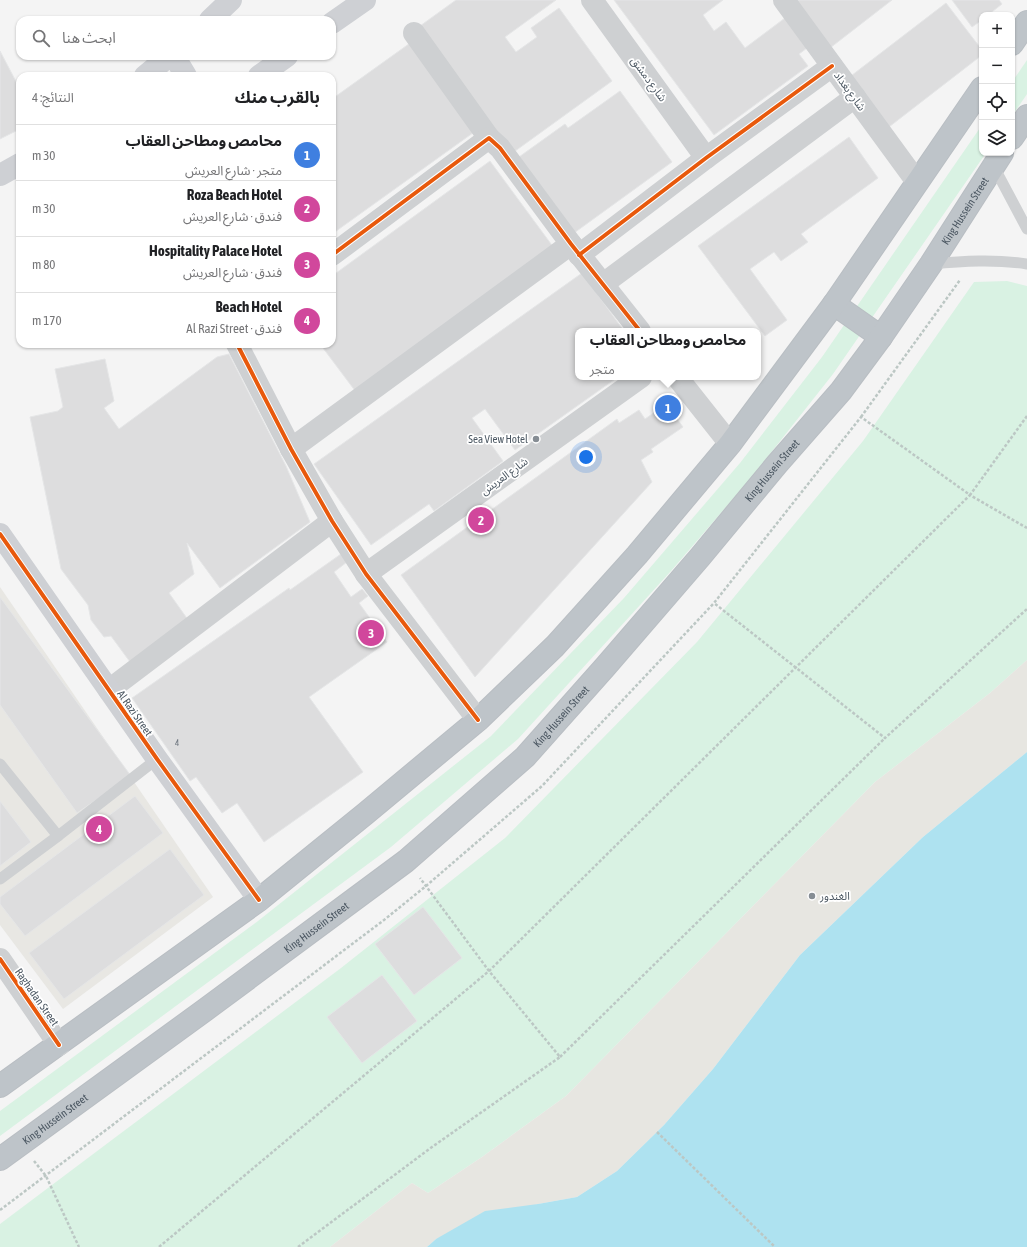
<!DOCTYPE html>
<html lang="ar">
<meta charset="utf-8">
<style>
body{margin:0;font-family:"Asap Condensed","Noto Sans Arabic",sans-serif;background:#f6f6f6;color:#202124;direction:rtl}
.controls{position:absolute;right:12px;top:12px;display:grid;overflow:hidden;border-radius:8px;box-shadow:0 1px 3px #0004}
.controls button{width:36px;height:36px;display:grid;place-items:center;padding:0;border:0;border-bottom:1px solid #e0e0e0;background:#fff;color:#202124;font:20px sans-serif}
.you{position:absolute;left:586px;top:457px;width:14px;height:14px;margin:-10px;border:3px solid #fff;border-radius:50%;background:#1a73e8;box-shadow:0 0 0 6px #1a73e833}
.badge{display:grid;place-items:center;width:26px;height:26px;border-radius:50%;background:#0b8043;color:#fff;font-size:13px;font-weight:700}
.pin{position:absolute;translate:-50% -50%;border:2px solid #fff;box-shadow:0 1px 4px #0006}
.popup{position:absolute;left:575px;top:328px;width:186px;height:52px;box-sizing:border-box;display:grid;place-content:center;border-radius:8px;background:#fff;filter:drop-shadow(0 1px 3px #0005);font-size:13px;white-space:nowrap;color:#757577}
.popup b{font-size:15px;color:#202124}
.popup::after{content:'';position:absolute;left:50%;top:100%;margin-left:-8px;border:8px solid transparent;border-top-color:#fff}
.list{margin:0;padding:0;list-style:none}
h2{display:flex;justify-content:space-between;align-items:center;height:52px;margin:0;padding:0 16px;font-size:17px}
h2 small{font-size:13px;font-weight:400;color:#757577}
.list li{display:grid;grid-template-columns:26px 1fr auto;gap:12px;align-items:center;box-sizing:border-box;height:56px;padding:0 16px;border-top:1px solid #e0e0e0}
.list b{display:block;font-size:15px;white-space:nowrap}
.list p{margin:0;font-size:13px;white-space:nowrap;color:#757577}
.list em{font-size:13px;font-style:normal;color:#757577}
.icon{flex:none;width:22px;height:22px;fill:none;stroke:currentColor;stroke-width:2;stroke-linecap:round;stroke-linejoin:round}
.map{position:relative;flex:none;width:1027px;height:1247px;overflow:hidden;direction:ltr}
.search{position:absolute;background:#fff;box-shadow:0 1px 3px #0004;left:16px;top:16px;width:320px;height:44px;display:flex;align-items:center;gap:10px;box-sizing:border-box;padding:0 14px;border-radius:12px;color:#757577;font-size:15px}
.panel{position:absolute;background:#fff;box-shadow:0 1px 3px #0004;left:16px;top:72px;width:320px;height:276px;border-radius:12px;direction:rtl}
.map>svg:first-child{display:block}
.commercial{fill:#e8e7e3}
.green{fill:#d9f2e3}
.sand{fill:#e7e6e1}
.water{fill:#aee2f0}
.building{fill:#ddddde;stroke:#e5e6e7}
.lines{fill:none;stroke-linecap:round;stroke-linejoin:round}
.highway-casing{stroke:#b9bec3;stroke-width:24}
.path{stroke:#bcc7c4;stroke-width:2.5;stroke-dasharray:3 2;stroke-linecap:butt}
.lane{stroke:#ced0d2;stroke-width:11}
.street{stroke:#ced0d2;stroke-width:22}
.secondary{stroke:#ced0d4;stroke-width:22}
.highway{stroke:#bec4c9;stroke-width:22}
.cycleway-casing{stroke:#fff;stroke-width:6}
.cycleway{stroke:#e8590c;stroke-width:4}
.poi-dot{fill:#868d94;stroke:#fff;stroke-width:1.5}
.labels{text-anchor:middle;stroke-width:3.5;stroke-linejoin:round;paint-order:stroke}
.number-label{font-size:9px;fill:#707881}
.street-label{font-size:11px;fill:#4a5661;stroke:#fff}
.poi-label{font-size:11px;fill:#4a5661;stroke:#fff;text-anchor:end}
</style>
<div class="map">
<svg width="1027" height="1247" viewBox="0 0 1027 1247">
<rect width="100%" height="100%" fill="#f4f4f4"/>
<!-- commercial -->
<path class="commercial" d="M0 587 213 897 63 1009 0 925Z"/>
<!-- green -->
<g class="green">
<path d="M1027 60V94L1012 116V82Z"/>
<path d="M982 125V153H986L833 374 751 478 671 571 518 739 391 847 0 1136V1111L258 921 491 736 624 598 740 463 822 357Z"/>
<path d="M1007 281 1027 286V660L990 693 875 782 566 1096 482 1157 428 1193 412 1183 330 1247H0V1224L341 968 505 838 697 642 863 441 974 282Z"/>
</g>
<!-- sand -->
<path class="sand" d="M1027 660V752L923 837 800 955 713 1069 664 1125 617 1171 577 1197 538 1204 436 1239 427 1247H330L412 1183 428 1193 482 1157 566 1096 875 782 990 693Z"/>
<!-- water -->
<path class="water" d="M1027 752V1247H427L436 1239 485 1211 538 1204 577 1197 617 1171 664 1125 713 1069 800 955 923 837Z"/>
<!-- building -->
<g class="building">
<path d="M456 0H556L505 37 516 52 537 37 531 28 559 8 612 81 511 154 420 26Z"/>
<path d="M614 0H723L703 15 714 31 726 22 745 48 789 15 811 45 799 54 808 66 714 135Z"/>
<path d="M794 0H892L830 48Z"/>
<path d="M952 0H999L1002 4 988 15H982V20L972 27Z"/>
<path d="M946 3 982 50V55L885 130 847 79Z"/>
<path d="M413 41 477 130 332 234V99Z"/>
<path d="M0 51 20 89V129L0 139Z"/>
<path d="M620 91 672 162 574 233 519 157 565 124 568 128Z"/>
<path d="M849 137 878 178 801 234 808 242 781 261 774 252 750 269 787 320 765 336 698 246Z"/>
<path d="M490 161 554 248 356 392 320 344H332V276Z"/>
<path d="M582 273 624 331H578V377H618L515 450 485 409 472 418 503 461 434 511 429 504 371 545 314 464Z"/>
<path d="M229 354 286 466 310 522 220 588 187 543 194 574 169 593 191 624 133 666 111 636 104 637 91 620 88 605 61 569 30 417 58 411 63 407 55 369 105 359 114 401 104 408 119 429 217 357Z"/>
<path d="M664 401 683 427 651 449 653 452 641 460 652 482 475 677 401 575 617 419 619 423 639 410 645 419 655 412 653 409Z"/>
<path d="M341 554 347 562 334 572 351 597 362 589 368 596 359 603 387 642 309 697 363 772 264 842 237 803 222 813 196 777 190 781 132 698 289 588 290 590Z"/>
<path d="M0 597 131 776 77 813 0 705Z"/>
<path d="M135 796 163 833 25 936 0 904V897Z"/>
<path d="M0 801 31 842 0 866Z"/>
<path d="M170 849 204 895 64 999 29 953Z"/>
<path d="M423 907 462 958 414 995 375 944Z"/>
<path d="M382 975 417 1021 362 1063 327 1017Z"/>
</g>
<g class="lines">
<defs>
<g id="highway">
<path d="M1012 44 1027 22"/>
<path d="M1012 138 1027 116"/>
<path d="M834 304 881 337"/>
<path d="M0 1086 259 900 365 814 478 720 555 646 637 555 730 444 834 304 982 88"/>
<path id="s1" d="M0 1159 205 1010 406 861 525 757 605 667 700 557 777 464 841 391 881 337 931 264 1002 153"/>
</g>
</defs>
<!-- highway casing -->
<use href="#highway" class="highway-casing"/>
<!-- path -->
<g class="path">
<path d="M1027 416 970 495 861 417 714 603 885 738 1027 609"/>
<path d="M861 417 960 280"/>
<path d="M560 1057 885 738"/>
<path d="M657 1132 775 1247"/>
<path d="M34 1161 46 1176 79 1247"/>
<path d="M0 1210 384 920 426 886 542 786 714 603"/>
<path d="M159 1247 489 971 970 495 1027 528"/>
<path d="M298 1247 432 1147 560 1057 489 971 420 878"/>
</g>
<!-- lane -->
<g class="lane">
<path d="M993 165 1027 229"/>
<path d="M931 264C963 261 995 259 1027 264"/>
<path d="M0 764 58 836 0 879"/>
<path d="M58 836 157 759"/>
</g>
<!-- street -->
<g class="street">
<path d="M592 0 706 158"/>
<path d="M784 0 917 182"/>
<path d="M414 33 489 138"/>
<path d="M332 255 489 138 500 148 571 244 640 331"/>
<path d="M579 255 706 158 832 66"/>
<path d="M603 284 855 97"/>
<path d="M237 344 291 449 332 521 366 574 478 720"/>
<path d="M677 377 730 444"/>
<path d="M291 449 571 244"/>
<path d="M366 574 641 377"/>
<path d="M109 690 332 521"/>
<path d="M0 959 59 1045"/>
</g>
<!-- secondary -->
<g class="secondary">
<path d="M210 20 231 0"/>
<path d="M332 23 365 0"/>
<path d="M174 56 186 76"/>
<path d="M145 76 169 56"/>
<path d="M259 76 287 56"/>
<path d="M0 175 20 164"/>
<path d="M0 534 157 759 259 900"/>
</g>
<!-- highway -->
<use href="#highway" class="highway"/>
<defs>
<g id="cycleway">
<path d="M332 255 489 138 500 148 571 244 640 331"/>
<path d="M579 255 706 158 832 66"/>
<path d="M237 344 291 449 332 521 366 574 478 720"/>
<path d="M0 534 157 759 259 900"/>
<path d="M0 959 59 1045"/>
</g>
</defs>
<!-- cycleway casing -->
<use href="#cycleway" class="cycleway-casing"/>
<!-- cycleway -->
<use href="#cycleway" class="cycleway"/>
</g>
<!-- markers -->
<g class="poi-dot">
<circle cx="536" cy="439" r="4"/>
<circle cx="812" cy="896" r="4"/>
</g>
<g class="labels">
<!-- number labels -->
<g class="number-label">
<text x="177" y="746">4</text>
</g>
<!-- street labels -->
<g class="street-label">
<text transform="translate(649 79) rotate(54)" y="4">شارع دمشق</text>
<text transform="translate(850 91) rotate(54)" y="4">شارع بغداد</text>
<text dy="4" stroke="none"><textPath href="#s1" startOffset="1364">King Hussein Street</textPath></text>
<text dy="4" stroke="none"><textPath href="#s1" startOffset="1040">King Hussein Street</textPath></text>
<text transform="translate(504 476) rotate(-36)" y="4">شارع العريش</text>
<text transform="translate(135 713) rotate(55)" y="4">Al Razi Street</text>
<text dy="4" stroke="none"><textPath href="#s1" startOffset="716">King Hussein Street</textPath></text>
<text dy="4" stroke="none"><textPath href="#s1" startOffset="392">King Hussein Street</textPath></text>
<text transform="translate(37 997) rotate(55)" y="4">Raghadan Street</text>
<text dy="4" stroke="none"><textPath href="#s1" startOffset="68">King Hussein Street</textPath></text>
</g>
<!-- poi labels -->
<g class="poi-label">
<text x="528" y="443">Sea View Hotel</text>
<text x="820" y="900" text-anchor="start">الغندور</text>
</g>
</g>
</svg>
<div class="controls">
<button>+</button>
<button>−</button>
<button><svg class="icon" aria-label="locate" viewBox="0 0 24 24"><circle cx="12" cy="12" r="6"/><path d="M12 2v4M12 18v4M2 12h4M18 12h4"/></svg></button>
<button><svg class="icon" aria-label="layers" viewBox="0 0 24 24"><path d="M12 4l9 5-9 5-9-5zM3 14l9 5 9-5"/></svg></button>
</div>
<div class="you"></div>
<div class="pin badge" style="left:668px;top:408px;background:#3f7fe0">1</div>
<div class="popup"><b>محامص ومطاحن العقاب</b>متجر</div>
<div class="pin badge" style="left:481px;top:520px;background:#d1479c">2</div>
<div class="pin badge" style="left:371px;top:633px;background:#d1479c">3</div>
<div class="pin badge" style="left:99px;top:829px;background:#d1479c">4</div>
<div class="search"><svg class="icon" aria-label="search" viewBox="0 0 24 24"><circle cx="10" cy="10" r="6"/><path d="M15 15l6 6"/></svg>ابحث هنا</div>
<section class="panel">
<h2>بالقرب منك<small>النتائج: 4</small></h2>
<ul class="list">
<li><span class="badge" style="background:#3f7fe0">1</span><div><b>محامص ومطاحن العقاب</b><p>متجر · شارع العريش</p></div><em>30 m</em></li>
<li><span class="badge" style="background:#d1479c">2</span><div><b>Roza Beach Hotel</b><p>فندق · شارع العريش</p></div><em>30 m</em></li>
<li><span class="badge" style="background:#d1479c">3</span><div><b>Hospitality Palace Hotel</b><p>فندق · شارع العريش</p></div><em>80 m</em></li>
<li><span class="badge" style="background:#d1479c">4</span><div><b>Beach Hotel</b><p>فندق · Al Razi Street</p></div><em>170 m</em></li>
</ul>
</section>
</div>
